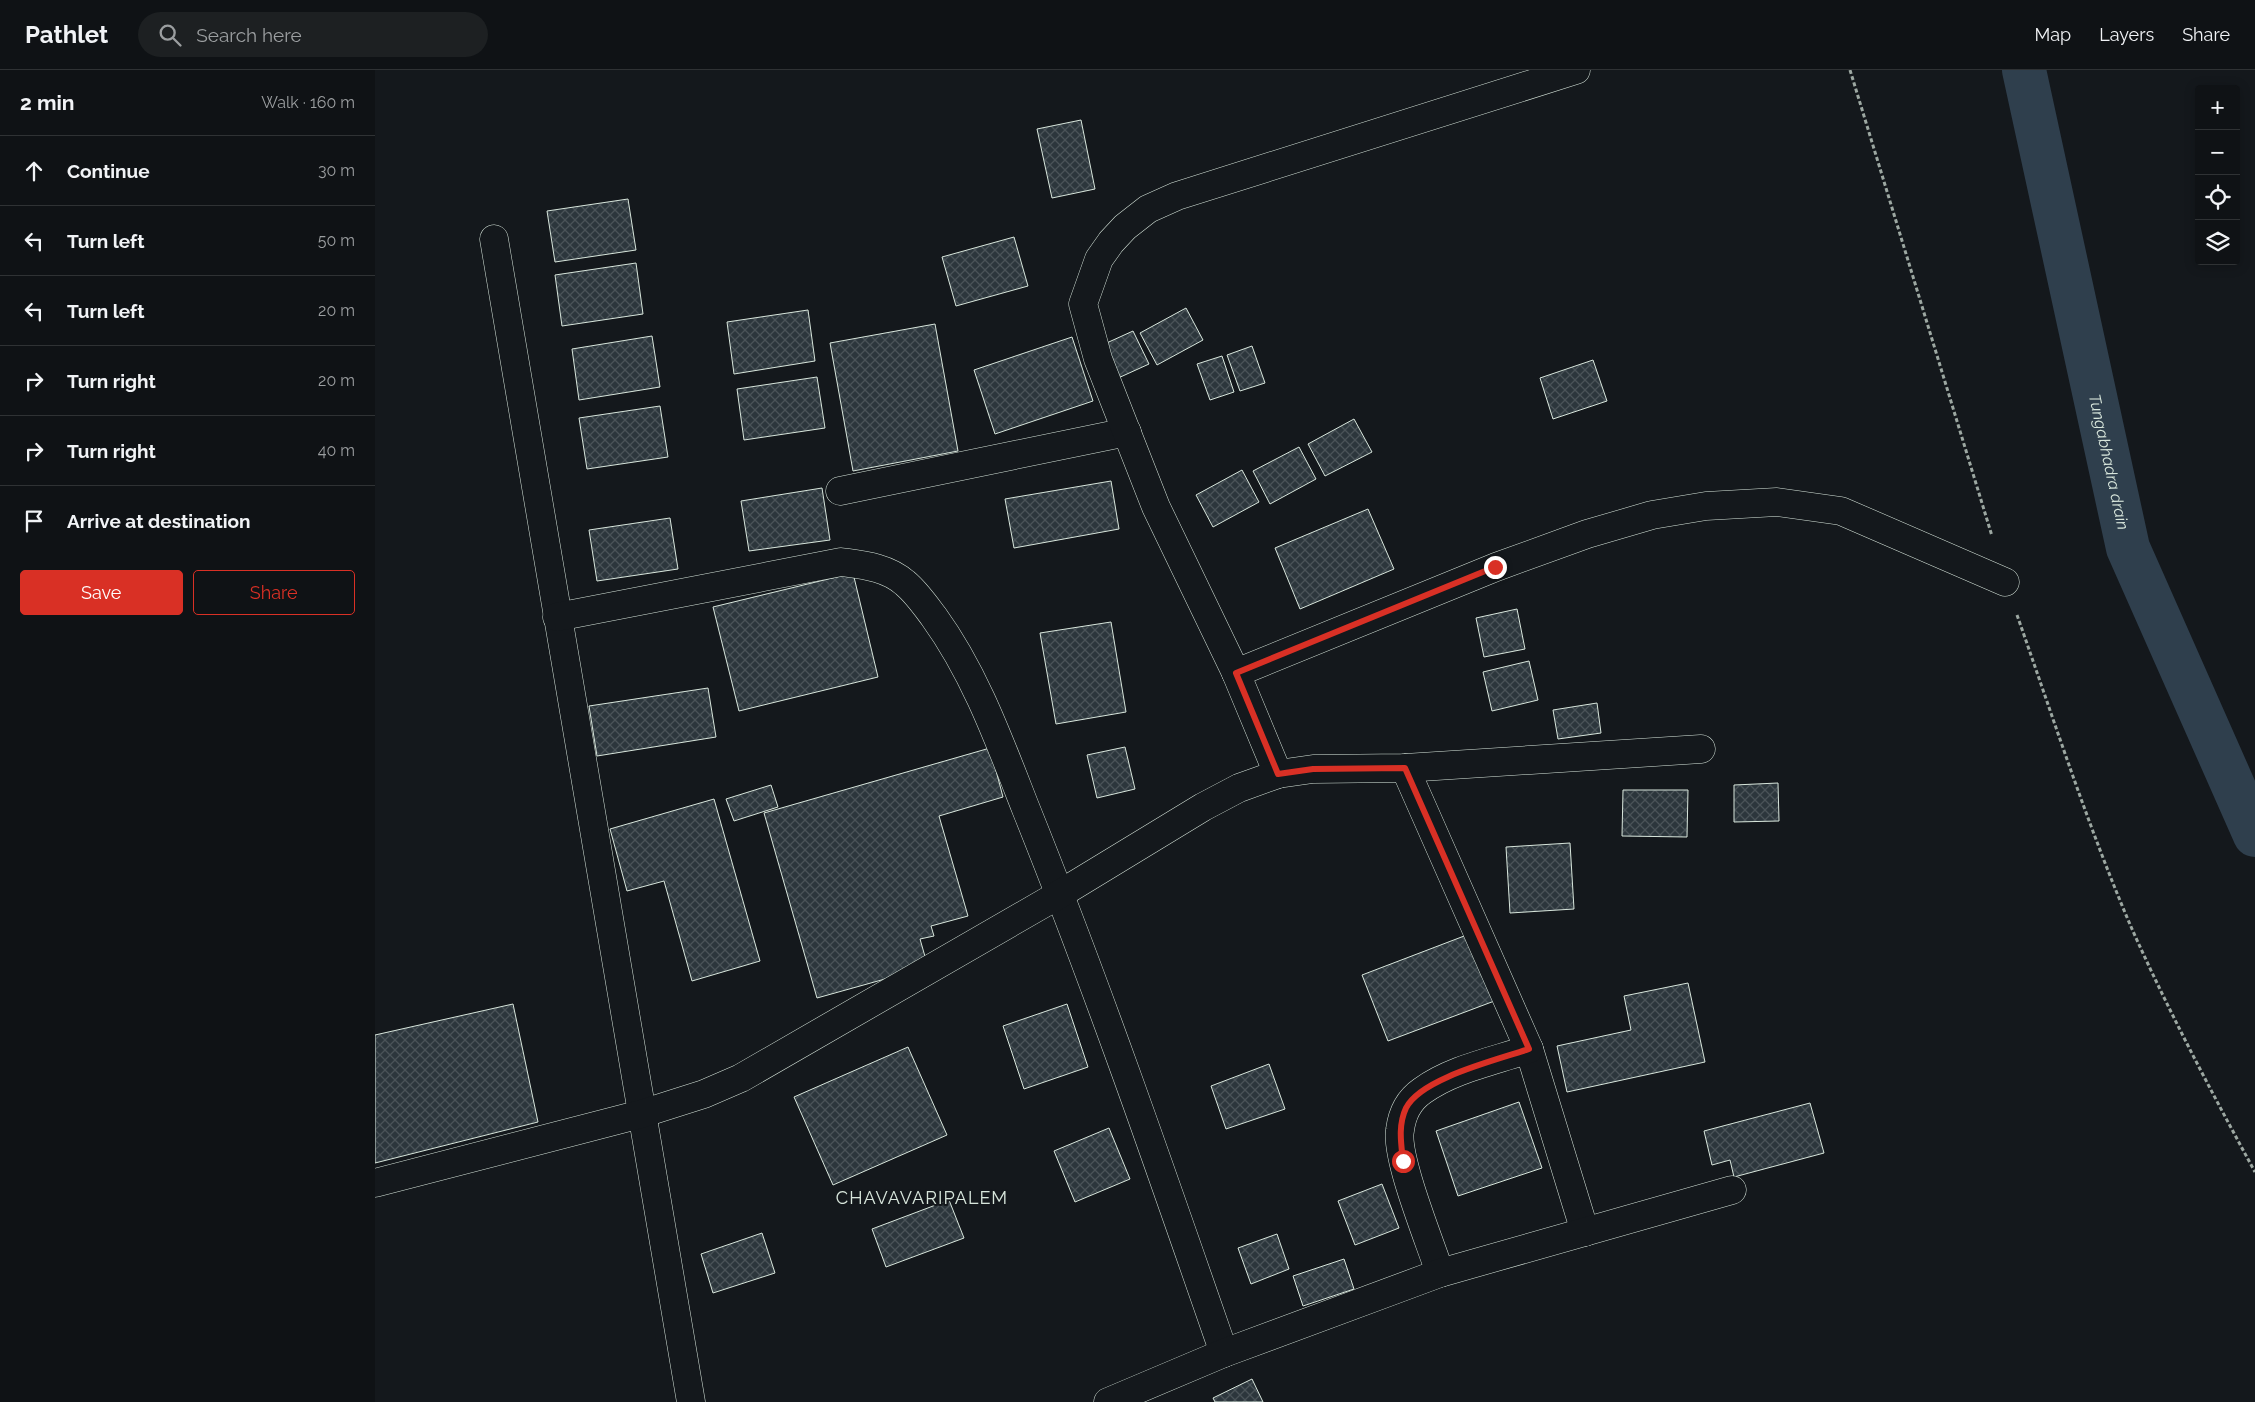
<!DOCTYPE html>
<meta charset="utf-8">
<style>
body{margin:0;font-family:Raleway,sans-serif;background:#1d2022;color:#f1f3f6}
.controls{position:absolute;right:15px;top:15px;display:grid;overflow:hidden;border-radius:5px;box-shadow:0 2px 12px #0003}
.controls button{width:45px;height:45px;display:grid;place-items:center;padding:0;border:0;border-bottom:1px solid #2f3234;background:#0f1215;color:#f1f3f6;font:25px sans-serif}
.stop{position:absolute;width:15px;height:15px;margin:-11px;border:4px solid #d93025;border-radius:50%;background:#fff}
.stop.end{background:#d93025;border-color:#fff;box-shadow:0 1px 5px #0008}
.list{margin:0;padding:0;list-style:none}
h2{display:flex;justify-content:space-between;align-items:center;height:65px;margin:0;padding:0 20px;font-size:21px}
h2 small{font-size:16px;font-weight:400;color:#9b9ea0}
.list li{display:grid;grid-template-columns:32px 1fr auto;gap:15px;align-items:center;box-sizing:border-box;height:70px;padding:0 20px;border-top:1px solid #2f3234}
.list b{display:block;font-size:19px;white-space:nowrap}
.list em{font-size:16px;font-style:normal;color:#9b9ea0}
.actions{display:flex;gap:10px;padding:15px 20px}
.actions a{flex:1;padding:11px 0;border:1px solid #d93025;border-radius:5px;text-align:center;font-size:18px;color:#d93025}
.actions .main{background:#d93025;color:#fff}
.icon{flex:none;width:28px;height:28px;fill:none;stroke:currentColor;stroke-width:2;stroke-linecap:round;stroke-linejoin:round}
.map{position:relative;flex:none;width:1880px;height:1332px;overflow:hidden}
header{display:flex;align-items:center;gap:30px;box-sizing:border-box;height:70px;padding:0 25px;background:#0f1215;border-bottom:1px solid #2f3234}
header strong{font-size:24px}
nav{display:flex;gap:28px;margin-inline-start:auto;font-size:18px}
.search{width:350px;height:45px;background:#1d2022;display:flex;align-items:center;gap:12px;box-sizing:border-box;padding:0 18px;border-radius:28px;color:#9b9ea0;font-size:19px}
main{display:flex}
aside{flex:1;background:#0f1215}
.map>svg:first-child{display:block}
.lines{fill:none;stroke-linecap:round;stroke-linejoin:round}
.canal{stroke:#2f3f4d;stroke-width:44}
.building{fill:url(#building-cross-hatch);stroke:#d8e6dc}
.minor-casing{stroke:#d8e6dc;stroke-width:29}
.path{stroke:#9da8a2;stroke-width:3;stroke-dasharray:4 2.5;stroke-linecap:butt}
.minor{stroke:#14181c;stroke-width:28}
.route{stroke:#d93025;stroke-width:6}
.labels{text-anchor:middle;stroke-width:4;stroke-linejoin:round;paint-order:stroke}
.water-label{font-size:16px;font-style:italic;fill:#d8e6dc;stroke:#14181c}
.quarter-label{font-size:18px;letter-spacing:1px;fill:#d8e6dc;stroke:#14181c}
</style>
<header>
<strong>Pathlet</strong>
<div class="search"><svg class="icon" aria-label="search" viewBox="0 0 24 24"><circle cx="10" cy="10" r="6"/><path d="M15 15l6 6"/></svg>Search here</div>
<nav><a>Map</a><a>Layers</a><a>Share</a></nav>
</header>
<main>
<aside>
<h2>2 min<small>Walk · 160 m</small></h2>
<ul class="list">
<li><svg class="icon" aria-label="ahead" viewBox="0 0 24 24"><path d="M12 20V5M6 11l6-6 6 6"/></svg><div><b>Continue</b></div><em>30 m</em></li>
<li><svg class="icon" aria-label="left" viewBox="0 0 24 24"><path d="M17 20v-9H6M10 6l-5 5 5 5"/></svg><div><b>Turn left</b></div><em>50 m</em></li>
<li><svg class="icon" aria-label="left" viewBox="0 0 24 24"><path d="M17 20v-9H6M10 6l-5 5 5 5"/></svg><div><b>Turn left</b></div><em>20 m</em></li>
<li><svg class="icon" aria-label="right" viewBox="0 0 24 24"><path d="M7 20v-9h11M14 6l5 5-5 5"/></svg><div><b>Turn right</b></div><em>20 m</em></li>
<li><svg class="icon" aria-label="right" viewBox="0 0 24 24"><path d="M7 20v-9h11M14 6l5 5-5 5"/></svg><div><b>Turn right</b></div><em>40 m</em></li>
<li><svg class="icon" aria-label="arrive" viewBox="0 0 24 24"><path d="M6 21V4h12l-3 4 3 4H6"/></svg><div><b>Arrive at destination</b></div></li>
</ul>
<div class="actions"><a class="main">Save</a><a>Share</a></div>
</aside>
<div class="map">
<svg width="1880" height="1332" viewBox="0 0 1880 1332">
<defs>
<pattern id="building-cross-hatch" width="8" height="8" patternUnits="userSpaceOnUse" patternTransform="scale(1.25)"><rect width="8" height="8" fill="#2c363c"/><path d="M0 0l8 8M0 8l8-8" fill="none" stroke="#4a5358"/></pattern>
</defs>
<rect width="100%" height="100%" fill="#14181c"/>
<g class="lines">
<!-- canal -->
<path class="canal" id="s1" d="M1649 0 1753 478 1880 765"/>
</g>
<!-- building -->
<g class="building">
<path d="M706 50 720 119 677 128 662 59Z"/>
<path d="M253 129 261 180 180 192 172 141Z"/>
<path d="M639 167 653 216 581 236 567 187Z"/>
<path d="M261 193 268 244 187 256 180 205Z"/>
<path d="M811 238 828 270 782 295 765 263Z"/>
<path d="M433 240 440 291 359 304 352 252Z"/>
<path d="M560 254 583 381 478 401 455 273Z"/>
<path d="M758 261 774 294 741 309 725 276Z"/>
<path d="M277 266 285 317 204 330 197 279Z"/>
<path d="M697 267 718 331 620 364 599 300Z"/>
<path d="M877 276 890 313 865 321 852 285Z"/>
<path d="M847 286 859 322 835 330 822 294Z"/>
<path d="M1218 290 1232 331 1178 349 1165 308Z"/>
<path d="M442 307 450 358 369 370 362 319Z"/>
<path d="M285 336 293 387 212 399 204 348Z"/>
<path d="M979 349 997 382 950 406 933 374Z"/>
<path d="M924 377 941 409 895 434 878 401Z"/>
<path d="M867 400 884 432 838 457 821 425Z"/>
<path d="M736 411 744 459 639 478 630 429Z"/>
<path d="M447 418 455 470 374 481 366 431Z"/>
<path d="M993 439 1019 499 925 539 900 478Z"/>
<path d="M295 448 303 499 222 511 214 460Z"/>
<path d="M478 503 503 607 364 641 338 537Z"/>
<path d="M1142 539 1150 579 1109 587 1101 548Z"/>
<path d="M736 552 751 642 681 654 665 563Z"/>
<path d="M1154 591 1163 630 1117 641 1108 602Z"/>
<path d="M333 618 341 667 222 686 214 636Z"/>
<path d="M1222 633 1226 663 1183 669 1178 640Z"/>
<path d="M750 677 760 719 722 728 712 685Z"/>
<path d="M615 678 628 727 564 746 593 846 556 856 559 866 545 869 553 897 442 928 389 743Z"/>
<path d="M1403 713 1404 751 1359 752V715Z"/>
<path d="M396 715 403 737 359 751 351 729Z"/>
<path d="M1248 720H1313L1312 767 1247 766Z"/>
<path d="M339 729 385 891 317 911 289 811 252 821 235 759Z"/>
<path d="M1195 773 1199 839 1135 843 1131 777Z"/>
<path d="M1097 863 1122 930 1013 971 987 905Z"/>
<path d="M1313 913 1330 992 1192 1022 1182 976 1256 960 1249 926Z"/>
<path d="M138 934 163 1052 0 1093V965Z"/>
<path d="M692 934 713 997 649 1019 628 956Z"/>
<path d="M533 977 572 1065 458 1115 419 1027Z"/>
<path d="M894 994 910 1039 851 1059 836 1016Z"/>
<path d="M1144 1032 1167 1098 1083 1126 1061 1061Z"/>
<path d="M1435 1033 1449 1083 1359 1107 1355 1090 1337 1095 1329 1061Z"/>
<path d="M734 1058 755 1109 700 1132 679 1081Z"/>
<path d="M1007 1114 1024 1158 980 1175 963 1131Z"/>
<path d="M574 1130 589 1168 511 1197 497 1159Z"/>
<path d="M387 1163 400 1203 338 1223 326 1184Z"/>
<path d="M902 1164 914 1199 876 1214 863 1178Z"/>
<path d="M969 1189 979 1219 928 1236 918 1206Z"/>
<path d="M877 1309 888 1332H840L838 1328Z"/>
</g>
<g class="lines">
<defs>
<g id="minor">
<path d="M119 169 316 1332"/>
<path d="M465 421 752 362"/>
<path d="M182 547 466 492C488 495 512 497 530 513 541 522 550 535 559 547 601 605 625 673 651 739 723 918 786 1101 849 1283"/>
<path d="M861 603 1121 497 1212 464 1277 445 1331 436 1402 432 1466 441 1630 512"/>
<path d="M1030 698 1154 979 1210 1162"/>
<path d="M903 704 861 603 781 437 723 289 708 234 724 189 736 172 750 157 773 139 802 126 1201 0"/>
<path d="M0 1113 266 1044 329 1024 366 1008 685 824 828 737 864 718 903 704 938 699 1030 698 1326 679"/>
<path d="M1065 1203C1055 1172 1020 1087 1025 1060 1027 1044 1034 1030 1047 1021 1077 999 1119 991 1154 979"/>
<path d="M733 1332 849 1283 1065 1203 1357 1120"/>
</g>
</defs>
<!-- minor casing -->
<use href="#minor" class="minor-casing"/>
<!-- path -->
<g class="path">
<path d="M1475 0 1617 466"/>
<path d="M1642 545C1679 650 1713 757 1757 859 1794 942 1837 1023 1880 1102"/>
</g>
<!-- minor -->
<use href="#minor" class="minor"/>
</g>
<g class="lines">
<!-- route -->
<path class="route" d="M1028 1091C1026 1073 1023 1055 1031 1038 1046 1008 1122 990 1154 979L1030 698 938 699 903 704 861 603 1120 497"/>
</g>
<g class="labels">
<!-- water labels -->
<g class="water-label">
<text dy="6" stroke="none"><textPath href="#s1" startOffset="401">Tungabhadra drain</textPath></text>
</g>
<!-- quarter labels -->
<g class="quarter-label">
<text x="547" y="1134">CHAVAVARIPALEM</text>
</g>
</g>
</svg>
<div class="controls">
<button>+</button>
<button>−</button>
<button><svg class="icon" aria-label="locate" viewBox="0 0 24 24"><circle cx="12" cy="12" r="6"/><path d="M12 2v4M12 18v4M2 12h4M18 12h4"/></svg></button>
<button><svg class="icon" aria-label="layers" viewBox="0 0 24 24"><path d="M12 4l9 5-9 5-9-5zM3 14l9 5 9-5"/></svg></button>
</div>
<div class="stop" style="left:1028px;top:1091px"></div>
<div class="stop end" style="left:1120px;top:497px"></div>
</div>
</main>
